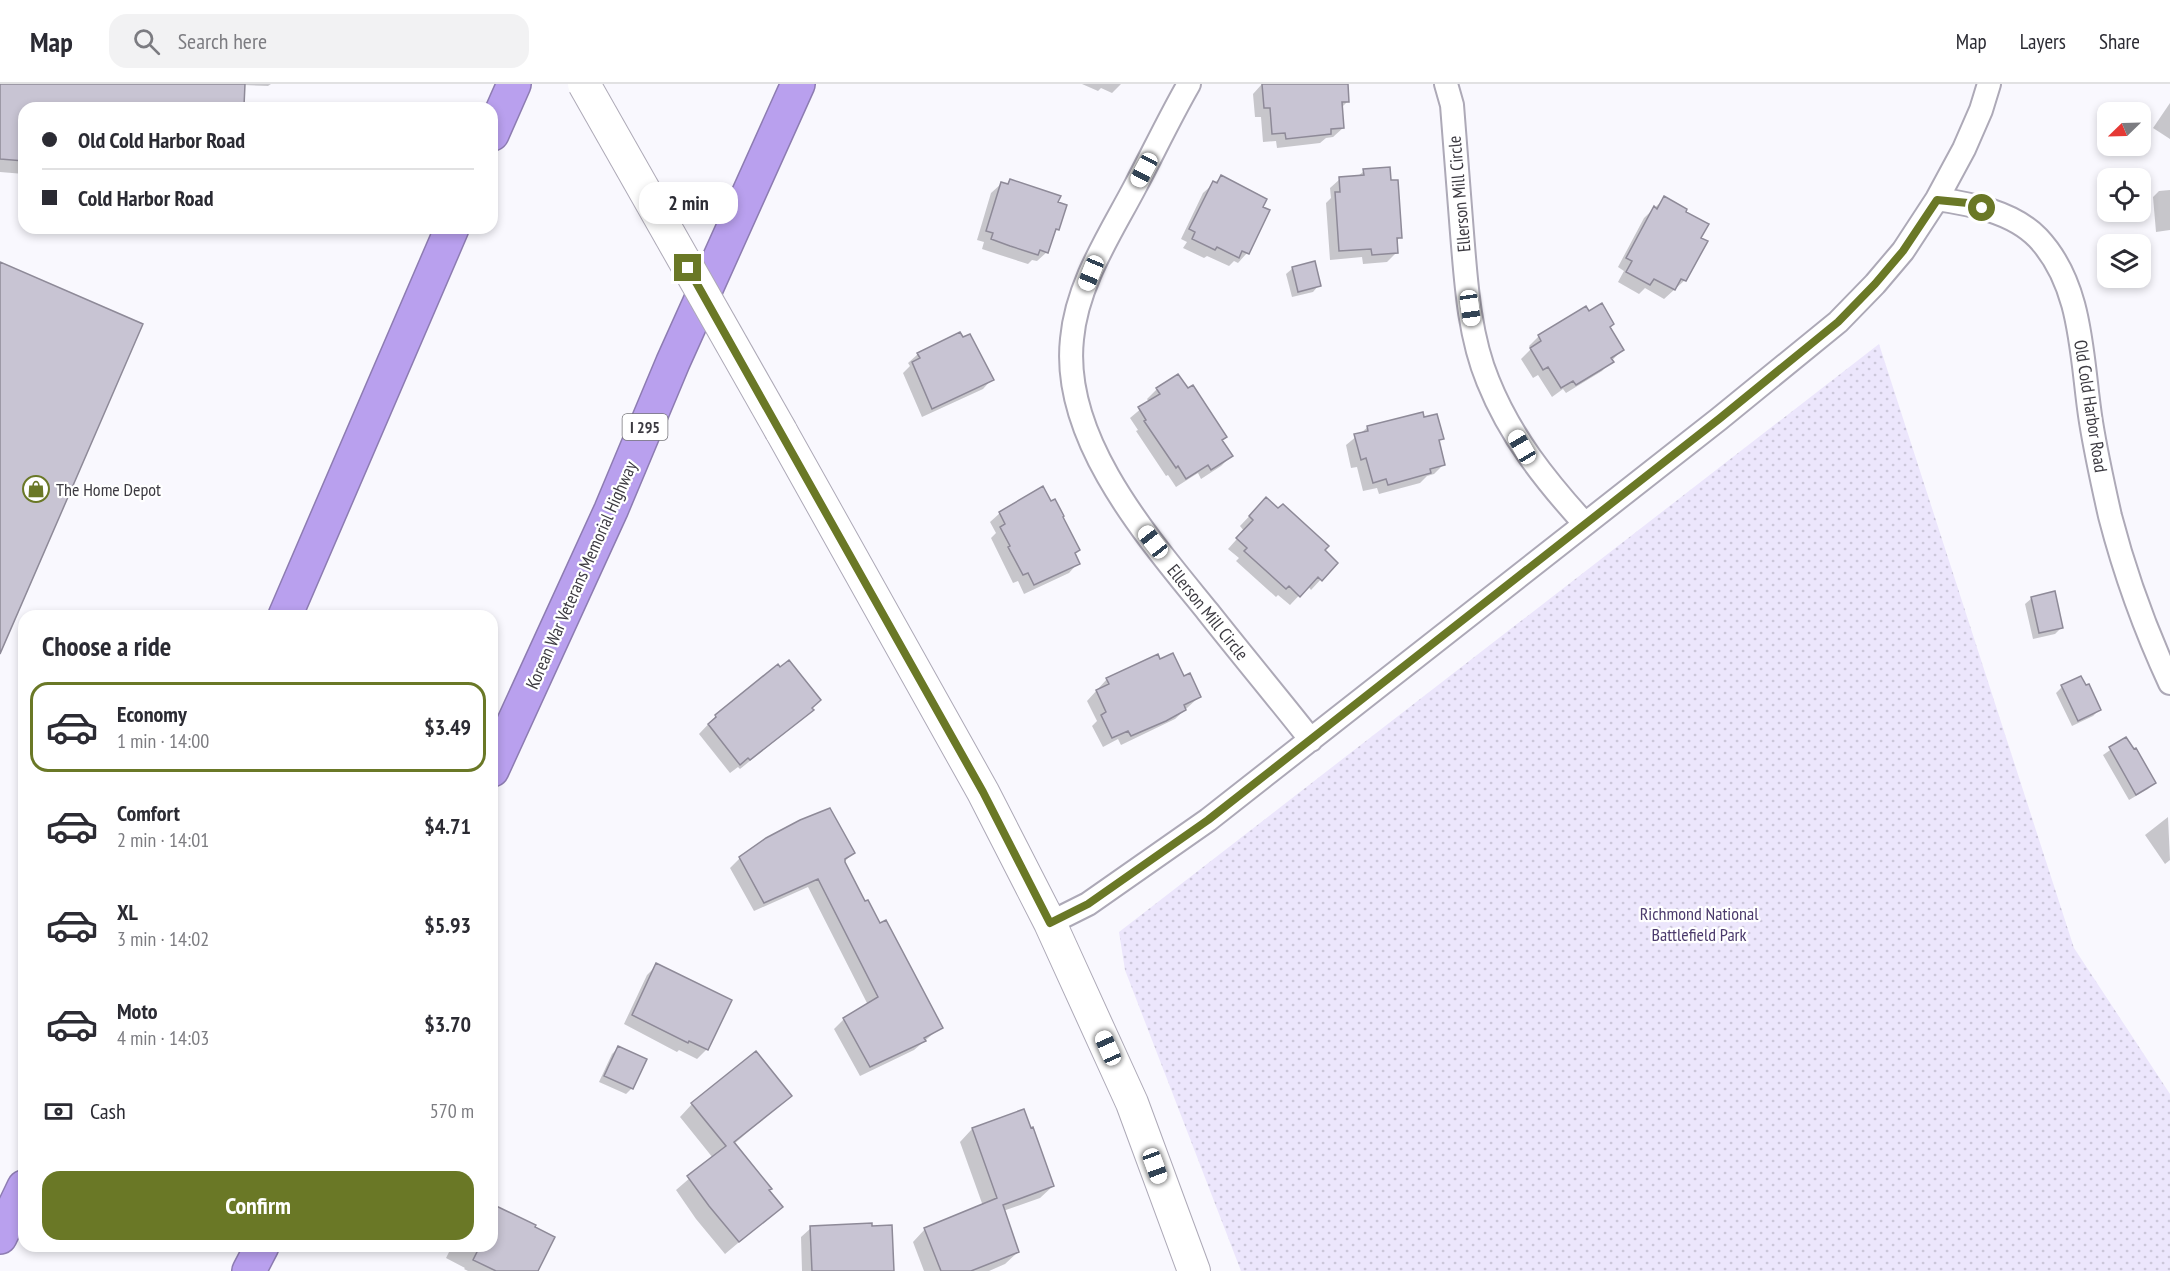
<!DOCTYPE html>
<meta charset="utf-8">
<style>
:root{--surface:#fff;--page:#f2f2f3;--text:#2b2b33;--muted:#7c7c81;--line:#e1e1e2;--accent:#6a7826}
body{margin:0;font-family:"PT Sans Narrow",sans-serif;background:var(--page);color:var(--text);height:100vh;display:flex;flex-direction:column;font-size:22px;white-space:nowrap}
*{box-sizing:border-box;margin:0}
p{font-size:20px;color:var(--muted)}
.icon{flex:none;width:33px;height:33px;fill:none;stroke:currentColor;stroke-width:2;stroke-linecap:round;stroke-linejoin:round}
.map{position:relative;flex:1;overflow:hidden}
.sheet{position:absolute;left:18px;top:526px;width:480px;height:642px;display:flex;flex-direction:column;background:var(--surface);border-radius:18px;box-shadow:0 3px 9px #0003}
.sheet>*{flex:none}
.hud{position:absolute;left:18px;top:18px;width:480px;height:132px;border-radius:18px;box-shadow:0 3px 9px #0003;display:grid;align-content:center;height:132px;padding:0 24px;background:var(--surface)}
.needle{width:39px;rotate:247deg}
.buttons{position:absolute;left:2097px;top:18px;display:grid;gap:12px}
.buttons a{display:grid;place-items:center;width:54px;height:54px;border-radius:12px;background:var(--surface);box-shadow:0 3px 9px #0003;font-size:30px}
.end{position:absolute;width:27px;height:27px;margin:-14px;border:8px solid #6a7826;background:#fff;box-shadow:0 0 0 3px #fff}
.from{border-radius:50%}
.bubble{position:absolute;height:42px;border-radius:18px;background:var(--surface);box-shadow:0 3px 9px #0003;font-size:20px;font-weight:700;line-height:42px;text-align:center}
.car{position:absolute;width:18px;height:36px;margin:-18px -9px;border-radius:8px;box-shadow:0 0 4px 2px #0007;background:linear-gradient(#fff 24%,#345 0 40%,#fff 0 76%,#345 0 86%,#fff 0)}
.hud b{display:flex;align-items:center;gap:21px;height:57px;font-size:22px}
.hud b+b{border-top:2px solid var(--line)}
.hud i{width:15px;height:15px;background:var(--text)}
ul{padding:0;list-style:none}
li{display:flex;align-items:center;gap:18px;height:90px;margin:0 12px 9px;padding:0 12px;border:3px solid transparent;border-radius:18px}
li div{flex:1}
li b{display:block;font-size:22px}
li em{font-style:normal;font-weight:700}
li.current{border-color:var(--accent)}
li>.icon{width:54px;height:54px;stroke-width:1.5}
h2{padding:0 24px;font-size:27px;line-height:72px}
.pay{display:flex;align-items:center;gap:15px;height:66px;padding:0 24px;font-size:22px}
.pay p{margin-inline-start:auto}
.cta{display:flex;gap:12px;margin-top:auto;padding:12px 24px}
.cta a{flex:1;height:69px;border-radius:18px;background:var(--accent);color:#fff;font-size:24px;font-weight:700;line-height:69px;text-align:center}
header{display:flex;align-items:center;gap:36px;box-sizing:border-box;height:84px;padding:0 30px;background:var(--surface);border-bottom:2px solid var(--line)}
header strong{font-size:28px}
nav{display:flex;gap:33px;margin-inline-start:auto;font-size:21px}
.search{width:420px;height:54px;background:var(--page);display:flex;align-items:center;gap:15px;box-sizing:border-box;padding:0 21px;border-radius:18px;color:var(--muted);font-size:22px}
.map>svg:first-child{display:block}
.park{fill:url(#park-dots)}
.shadow{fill:#0003}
.building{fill:#c8c4d3;stroke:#8e8a98;stroke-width:1.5}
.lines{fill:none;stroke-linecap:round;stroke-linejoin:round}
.street-casing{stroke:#ada9b7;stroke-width:26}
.secondary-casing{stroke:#ada9b7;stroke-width:34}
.highway-casing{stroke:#8d7cb1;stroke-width:36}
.street{stroke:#fff;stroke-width:22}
.secondary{stroke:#fff;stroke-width:32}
.highway{stroke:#b9a0ee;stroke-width:33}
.secondary-bridge-casing{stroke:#ada9b7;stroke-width:34;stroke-linecap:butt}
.secondary-bridge{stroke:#fff;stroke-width:32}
.route{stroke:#6a7826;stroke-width:8}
.labels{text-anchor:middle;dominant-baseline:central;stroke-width:4.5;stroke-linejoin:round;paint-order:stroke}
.shield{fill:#fff;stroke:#76757a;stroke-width:1.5}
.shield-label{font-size:16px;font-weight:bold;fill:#3c3a41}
.street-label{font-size:18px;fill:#3c3a41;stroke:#fff}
.poi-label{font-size:18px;fill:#3c3a41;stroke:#fff;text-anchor:start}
.park-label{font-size:18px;fill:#4b3a6c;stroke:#fff}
</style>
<header>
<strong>Map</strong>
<div class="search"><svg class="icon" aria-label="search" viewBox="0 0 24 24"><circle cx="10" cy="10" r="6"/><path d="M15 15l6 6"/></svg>Search here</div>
<nav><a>Map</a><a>Layers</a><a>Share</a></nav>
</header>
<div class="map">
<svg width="2170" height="1187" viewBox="0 0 2170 1187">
<defs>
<pattern id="park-dots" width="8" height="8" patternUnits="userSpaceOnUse" patternTransform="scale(1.5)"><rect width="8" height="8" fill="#ece6fc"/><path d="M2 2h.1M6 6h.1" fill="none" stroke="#cbc6d9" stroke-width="1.8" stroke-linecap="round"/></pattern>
</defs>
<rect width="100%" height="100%" fill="#f9f8fe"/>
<path class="park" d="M1879 260 2074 864 2170 1010V1187H1241L1125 886 1119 848Z"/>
<path class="shadow" d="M0 0H271L268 2 244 1 242 22 240 24H24V90L0 88Z
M1082 0H1121L1112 9 1101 4 1098 7Z
M1262 0H1347L1348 17 1341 24 1343 44 1333 53 1326 54 1320 59 1277 64 1276 57 1263 58 1261 33H1255L1253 10Z
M2170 19V55L2153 44Z
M1364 87 1390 98 1400 153 1396 158 1397 168 1387 178 1363 180 1362 173 1330 176 1326 119 1331 114 1330 104 1340 95 1357 93Z
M1221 93 1247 169 1238 179 1234 177 1229 182 1207 172 1204 174 1183 164 1187 158 1181 155 1203 109Z
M1010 96 1058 145 1052 150 1047 168 1037 177 1032 176 1028 180 1000 171 982 165 984 158 977 156 991 109 1001 100 1006 101Z
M2170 106V146L2156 148 2153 113 2159 107Z
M1665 114 1684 128 1699 155 1685 196 1664 215 1645 204 1639 210 1618 198 1624 187 1618 183 1644 134Z
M1293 184 1319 201 1313 208 1292 213 1286 190Z
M1586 224 1622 266 1602 287 1566 309 1563 305 1552 313 1538 291 1533 294 1521 275 1531 265 1529 262 1539 252Z
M918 270 992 295 983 305 922 333 903 289 910 282 908 279Z
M1157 305 1221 357 1231 372 1221 382 1201 395 1198 389 1176 403 1168 391 1166 392 1136 347 1138 346 1130 334 1149 318 1147 315Z
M1423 335 1442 354 1438 359 1443 381 1434 390 1427 392 1420 399 1379 410 1377 404 1363 407 1357 383 1351 384 1346 361 1368 343Z
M1257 424 1323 466 1336 479 1311 506 1308 502 1290 521 1278 511 1276 513 1236 477 1239 474 1228 465 1244 447 1240 442Z
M1000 429 1078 479 1069 489 1024 510 1018 497 1013 499 991 454 996 449 990 438Z
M2032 514 2061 544 2055 550 2033 555 2025 520Z
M1157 572 1160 577 1184 594 1199 613 1175 635 1121 661 1118 655 1103 663 1092 642 1097 637 1087 617 1107 595Z
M780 585 802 635 740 685 738 683 730 689 699 650 716 632Z
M2062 603 2099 626 2093 632 2072 642 2056 609Z
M2126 655 2154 698 2148 705 2129 716 2103 671Z
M2168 733 2170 776 2165 780 2145 751Z
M853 769 844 778 864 819 941 943 914 966 860 992 834 945 844 935 868 921 808 803 754 827 730 784 740 774Z
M657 881 730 916 707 965 697 975 679 966 677 968 624 940 647 891Z
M618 964 632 1004 626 1010 599 998 612 970Z
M790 1012 734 1060 781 1123 725 1170 696 1135 676 1106 713 1074 680 1033 692 1020Z
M1024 1027 1053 1102 1040 1114 1003 1127 1018 1168 1005 1180 989 1187H924L913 1158 925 1145 983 1122 960 1058 972 1045Z
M492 1121 536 1187H468L464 1185 465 1184 446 1174 452 1162H492Z
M811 1144 892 1187H802L801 1153Z"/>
<path class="building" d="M0 0H245L244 22H232L231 24H24V77L0 75Z
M1262 0H1348L1349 18H1342L1344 44 1331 45V50L1286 55 1285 49 1272 50 1270 24H1264Z
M1390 83 1391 96H1398L1402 154H1397L1398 169 1372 171 1371 165 1339 167 1335 108H1340L1339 93 1364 91 1363 85Z
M1221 91 1267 115 1263 123 1270 126 1249 170 1242 167 1239 174 1217 163 1215 166 1192 155 1195 148 1189 145 1213 97 1217 99Z
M1010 95 1061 112 1058 118 1067 121 1059 146 1056 145 1048 169 1040 166 1038 171 1010 162 991 155 993 149 986 147 1001 98 1008 100Z
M1664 112 1687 125 1686 128 1709 140 1701 154 1708 157 1686 197 1681 195 1675 206 1654 195 1650 201 1626 188 1632 177 1626 174 1654 122 1657 125Z
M1315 177 1321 202 1298 208 1292 183Z
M0 178 143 240 0 570Z
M1602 219 1614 240 1610 243 1624 266 1611 274 1614 278 1576 301 1573 297 1561 304 1548 283 1543 286 1530 264 1541 257 1538 251 1586 222 1589 227Z
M960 248 963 253 970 250 994 296 932 325 912 278 920 274 917 269Z
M1178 290 1188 304 1193 301 1227 353 1222 356 1233 372 1211 386 1208 381 1186 395 1178 382 1176 384 1144 337 1146 336 1138 323 1160 310 1156 304Z
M1423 328 1424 333 1437 330 1444 355 1439 356 1445 381 1430 385 1431 389 1388 401 1386 395 1373 399 1366 374 1361 376 1354 350 1368 347 1367 342Z
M1043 402 1051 417 1055 415 1064 432 1063 433 1080 466 1075 469 1080 480 1034 501 1028 489 1023 491 1008 463 1010 462 1000 443 1005 440 999 428Z
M1266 413 1278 424 1283 420 1329 462 1325 466 1338 479 1322 497 1318 493 1300 513 1289 502 1286 505 1244 467 1247 464 1236 454 1253 436 1249 432Z
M2055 507 2063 544 2039 549 2031 513Z
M1173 569 1184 592 1190 589 1201 613 1184 621 1186 626 1166 637 1131 652 1128 647 1112 654 1101 631 1106 628 1096 606 1109 600 1106 594 1158 570 1160 575Z
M789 576 821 616 812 624 814 626 750 676 748 674 740 681 708 640 716 633 715 631 778 580 780 583Z
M2081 592 2086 601 2089 600 2101 626 2078 637 2061 601Z
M2126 653 2134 665 2136 664 2156 699 2136 711 2109 663Z
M830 724 855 769 845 775V778L865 817 868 816 880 839 886 836 943 944 924 954 926 957 870 983 843 934 878 913 818 795 764 819 739 773 766 754 800 736Z
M656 879 732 916 708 966 689 957 688 959 632 931Z
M618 962 647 975 633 1005 604 992Z
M756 967 792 1012 734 1058 772 1105 769 1106 783 1123 739 1158 709 1122 687 1092 726 1062 691 1019Z
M1024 1025 1031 1044 1033 1043 1054 1102 1003 1121 1019 1168 971 1187H941L924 1144 997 1114 972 1044Z
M492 1120 536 1141 535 1143 555 1153 538 1187H496L473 1176 480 1162H492Z
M872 1139V1142L892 1141 894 1187H812L810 1142Z"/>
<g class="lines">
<defs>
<path id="street" d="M1189 0C1170 33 1154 67 1136 101 1111 149 1077 199 1072 255 1061 356 1149 455 1208 528 1242 571 1277 613 1311 656
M1446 0 1452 21C1455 64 1459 106 1462 149 1466 198 1469 251 1488 297 1510 352 1545 396 1585 440
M1937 115C1971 120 2013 128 2038 154 2084 203 2081 276 2091 338 2096 369 2103 401 2110 432 2125 490 2145 545 2170 599
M1050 839 1088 820 1208 736 1719 335 1838 238 1875 200 1903 167 1937 115 1964 65 1981 26 1989 0"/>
<path id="secondary" d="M781 347 983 708 1050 839 1132 1019 1194 1187"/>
<path id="highway" d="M492 50 514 0
M285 532 452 144
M492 686 611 426 673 278 798 0
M0 1153 24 1103
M249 1187 262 1162"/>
</defs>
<use href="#street" class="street-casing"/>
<use href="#secondary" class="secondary-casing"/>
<use href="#highway" class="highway-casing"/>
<use href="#street" class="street"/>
<use href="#secondary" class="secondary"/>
<use href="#highway" class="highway"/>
<defs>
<path id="secondary-bridge" d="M584 0 781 347"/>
</defs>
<use href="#secondary-bridge" class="secondary-bridge-casing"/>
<use href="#secondary-bridge" class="secondary-bridge"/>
</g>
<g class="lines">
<path class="route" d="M688 184 983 708 1050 839 1088 820 1208 736 1719 335 1838 238 1875 200 1903 167 1937 116 1968 119 1982 124"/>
</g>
<defs>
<symbol id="shop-ring" viewBox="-11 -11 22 22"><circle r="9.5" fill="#fff" stroke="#6a7826" stroke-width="1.5"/><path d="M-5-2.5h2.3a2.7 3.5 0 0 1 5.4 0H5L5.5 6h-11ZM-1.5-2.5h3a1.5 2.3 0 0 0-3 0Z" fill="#6a7826"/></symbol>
</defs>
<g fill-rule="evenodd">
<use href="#shop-ring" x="21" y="390" width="30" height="30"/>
</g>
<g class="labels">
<rect class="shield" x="622.5" y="330" width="45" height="26" rx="4.5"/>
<g class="shield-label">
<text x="645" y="343">I 295</text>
</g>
<g class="street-label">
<text transform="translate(1459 110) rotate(-95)">Ellerson Mill Circle</text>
<text transform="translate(2091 322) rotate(81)">Old Cold Harbor Road</text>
<text transform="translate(581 491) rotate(-66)">Korean War Veterans Memorial Highway</text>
<text transform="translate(1208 528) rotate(51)">Ellerson Mill Circle</text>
</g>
<g class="poi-label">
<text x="56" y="405">The Home Depot</text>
</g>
<g class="park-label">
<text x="1699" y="829">Richmond National<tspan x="1699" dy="21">Battlefield Park</tspan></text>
</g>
</g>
</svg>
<div class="buttons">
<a><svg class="needle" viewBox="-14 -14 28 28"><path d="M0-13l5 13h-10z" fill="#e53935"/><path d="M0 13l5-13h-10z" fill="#7c7c81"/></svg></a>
<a><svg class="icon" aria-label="locate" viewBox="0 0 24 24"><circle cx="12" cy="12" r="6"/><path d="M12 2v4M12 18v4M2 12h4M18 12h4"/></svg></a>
<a><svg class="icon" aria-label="layers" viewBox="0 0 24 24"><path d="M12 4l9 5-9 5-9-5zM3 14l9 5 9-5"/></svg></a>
</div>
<i class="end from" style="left:1982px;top:124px"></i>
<i class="end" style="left:688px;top:184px"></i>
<div class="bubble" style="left:639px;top:98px;width:99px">2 min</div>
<i class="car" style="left:1144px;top:86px;rotate:208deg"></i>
<i class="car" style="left:1091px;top:189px;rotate:202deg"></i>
<i class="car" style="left:1470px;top:224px;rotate:172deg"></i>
<i class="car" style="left:1522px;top:363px;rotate:330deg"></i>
<i class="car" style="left:1153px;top:458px;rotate:322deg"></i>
<i class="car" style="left:1108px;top:964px;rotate:336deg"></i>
<i class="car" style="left:1155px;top:1082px;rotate:160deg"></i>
<div class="hud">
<b><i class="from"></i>Old Cold Harbor Road</b>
<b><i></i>Cold Harbor Road</b>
</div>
<section class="sheet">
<h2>Choose a ride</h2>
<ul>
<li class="current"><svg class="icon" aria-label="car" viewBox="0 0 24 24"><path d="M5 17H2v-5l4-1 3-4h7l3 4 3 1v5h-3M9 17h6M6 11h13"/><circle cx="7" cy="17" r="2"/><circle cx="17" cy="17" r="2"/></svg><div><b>Economy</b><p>1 min · 14:00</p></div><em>$3.49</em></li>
<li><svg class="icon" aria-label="car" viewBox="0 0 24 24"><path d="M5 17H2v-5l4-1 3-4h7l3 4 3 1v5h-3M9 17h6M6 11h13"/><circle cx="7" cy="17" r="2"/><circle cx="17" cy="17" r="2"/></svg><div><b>Comfort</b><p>2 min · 14:01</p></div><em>$4.71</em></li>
<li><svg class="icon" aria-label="car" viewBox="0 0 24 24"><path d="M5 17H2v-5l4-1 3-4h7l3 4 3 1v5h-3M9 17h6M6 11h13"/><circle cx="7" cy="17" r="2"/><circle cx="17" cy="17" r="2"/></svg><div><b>XL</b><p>3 min · 14:02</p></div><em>$5.93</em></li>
<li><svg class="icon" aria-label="car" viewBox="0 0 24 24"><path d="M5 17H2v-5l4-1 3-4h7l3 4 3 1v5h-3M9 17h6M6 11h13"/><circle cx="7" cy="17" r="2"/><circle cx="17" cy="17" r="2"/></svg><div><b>Moto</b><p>4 min · 14:03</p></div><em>$3.70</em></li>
</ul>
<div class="pay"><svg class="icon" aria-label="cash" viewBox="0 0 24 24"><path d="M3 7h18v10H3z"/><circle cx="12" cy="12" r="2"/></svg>Cash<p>570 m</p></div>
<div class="cta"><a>Confirm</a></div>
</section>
</div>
